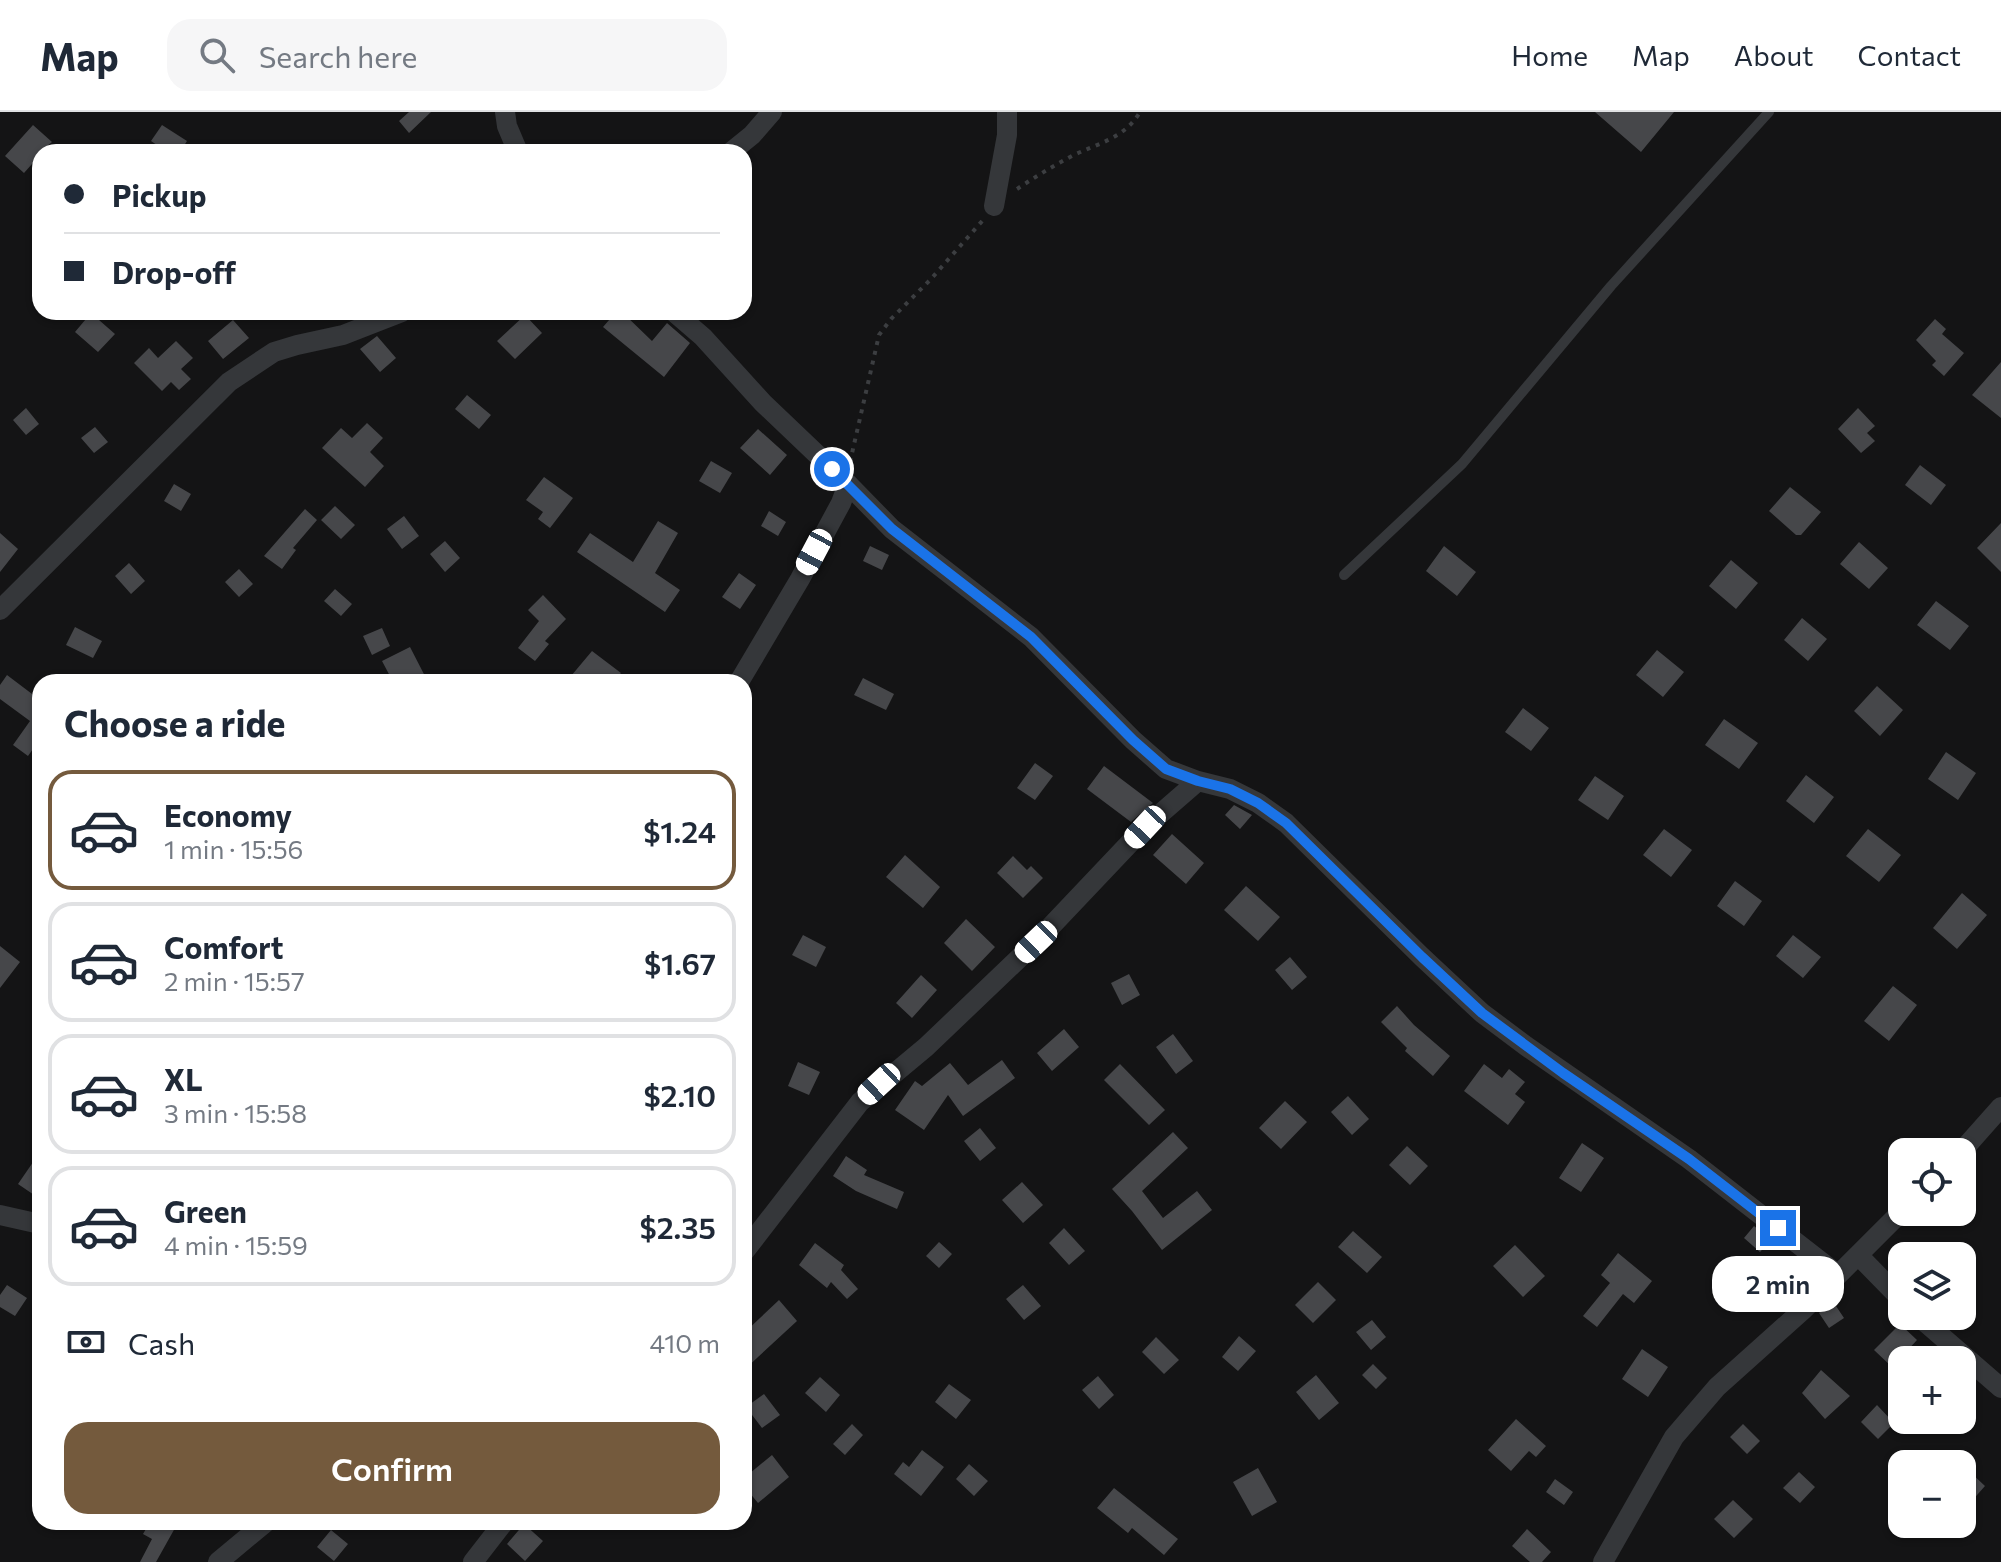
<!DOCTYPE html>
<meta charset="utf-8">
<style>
:root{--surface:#fff;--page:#f6f6f7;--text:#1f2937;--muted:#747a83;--line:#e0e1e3;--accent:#745a3d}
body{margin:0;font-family:Commissioner,sans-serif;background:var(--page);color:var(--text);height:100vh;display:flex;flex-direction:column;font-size:30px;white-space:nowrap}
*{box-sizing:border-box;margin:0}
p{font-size:26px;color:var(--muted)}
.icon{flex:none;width:44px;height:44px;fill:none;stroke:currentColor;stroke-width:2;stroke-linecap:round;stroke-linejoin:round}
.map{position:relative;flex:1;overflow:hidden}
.drawer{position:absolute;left:32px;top:562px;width:720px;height:856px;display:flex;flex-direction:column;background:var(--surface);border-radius:24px;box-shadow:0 2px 6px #0004}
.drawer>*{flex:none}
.guide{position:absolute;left:32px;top:32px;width:720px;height:176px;border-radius:24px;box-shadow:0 2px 6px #0004;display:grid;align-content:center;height:176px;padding:0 32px;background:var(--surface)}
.tools{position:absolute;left:1888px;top:1026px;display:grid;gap:16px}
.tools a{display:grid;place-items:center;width:88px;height:88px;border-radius:16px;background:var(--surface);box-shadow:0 2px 6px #0004;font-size:40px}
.end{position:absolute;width:36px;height:36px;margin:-18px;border:10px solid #1a73e8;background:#fff;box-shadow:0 0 0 4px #fff}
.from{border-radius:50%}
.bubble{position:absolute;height:56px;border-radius:24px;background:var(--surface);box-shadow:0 2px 6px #0004;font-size:26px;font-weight:600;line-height:56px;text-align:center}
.car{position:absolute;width:24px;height:48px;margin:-24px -12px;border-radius:10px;box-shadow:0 0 6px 2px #0007;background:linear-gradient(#fff 24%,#345 0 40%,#fff 0 76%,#345 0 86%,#fff 0)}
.guide b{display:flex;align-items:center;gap:28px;height:76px;font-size:30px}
.guide b+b{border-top:2px solid var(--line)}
.guide i{width:20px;height:20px;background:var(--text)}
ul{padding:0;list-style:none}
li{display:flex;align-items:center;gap:24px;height:120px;margin:0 16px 12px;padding:0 16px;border:4px solid var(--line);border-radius:24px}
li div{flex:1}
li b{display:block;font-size:30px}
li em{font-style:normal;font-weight:600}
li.on{border-color:var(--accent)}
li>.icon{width:72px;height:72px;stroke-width:1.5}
h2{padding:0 32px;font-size:36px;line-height:96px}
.pay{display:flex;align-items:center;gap:20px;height:88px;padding:0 32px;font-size:30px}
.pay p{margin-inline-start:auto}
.primary-button{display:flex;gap:16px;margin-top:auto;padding:16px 32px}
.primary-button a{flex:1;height:92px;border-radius:24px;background:var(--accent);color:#fff;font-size:32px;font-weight:600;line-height:92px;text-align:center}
header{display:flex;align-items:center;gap:48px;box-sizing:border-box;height:112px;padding:0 40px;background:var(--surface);border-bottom:2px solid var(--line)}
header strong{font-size:38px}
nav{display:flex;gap:44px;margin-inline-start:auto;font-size:28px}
.search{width:560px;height:72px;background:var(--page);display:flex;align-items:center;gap:20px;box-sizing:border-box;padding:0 28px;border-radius:24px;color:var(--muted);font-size:30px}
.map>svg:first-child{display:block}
.building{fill:#46474a}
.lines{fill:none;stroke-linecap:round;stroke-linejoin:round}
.path{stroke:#3c3e41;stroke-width:4;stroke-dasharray:4 6;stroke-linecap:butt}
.lane{stroke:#35373a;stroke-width:10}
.street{stroke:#35373a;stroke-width:20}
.route{stroke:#1a73e8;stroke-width:10}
</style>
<header>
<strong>Map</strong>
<div class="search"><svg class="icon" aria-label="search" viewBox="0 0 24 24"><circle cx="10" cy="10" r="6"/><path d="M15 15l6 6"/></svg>Search here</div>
<nav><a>Home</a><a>Map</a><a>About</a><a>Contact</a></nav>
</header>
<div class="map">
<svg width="2001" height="1450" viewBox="0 0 2001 1450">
<rect width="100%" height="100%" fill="#141415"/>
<path class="building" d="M409 0H431L409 21 399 9Z
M1595 0H1674L1641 40Z
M33 13 52 30 40 40V43L24 61 5 44Z
M162 13 187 29 180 40H167L151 29Z
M616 200H622L652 229 667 211 690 231 664 265 603 215Z
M91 201 115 222 98 240 75 220Z
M525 203 542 221 515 247 497 229Z
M1935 207 1946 217 1942 222 1964 241 1944 264 1932 253 1936 249 1916 228Z
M233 208 249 226 223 247 208 229Z
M377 224 396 246 380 260 360 237Z
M176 229 193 246 181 257 191 267 179 278 171 270 162 279 134 251 149 236 158 246Z
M2001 250V306L1972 283Z
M467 283 491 303 479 317 455 297Z
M26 296 39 312 26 323 13 308Z
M1858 296 1875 314 1867 321 1875 329 1861 341 1838 317Z
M367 311 383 326 370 340 384 354 365 375 322 336 341 316 352 326Z
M95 315 108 330 94 341 81 326Z
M758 317 787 343 770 363 740 336Z
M711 349 732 361 720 381 699 369Z
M1920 353 1946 373 1931 393 1905 373Z
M544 365 573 386 550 416 538 407 543 400 526 388Z
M174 372 191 382 181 399 164 389Z
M1790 375 1821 400 1801 423H1796L1769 399Z
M335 394 355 413 341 427 321 408Z
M305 397 317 408 293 436 296 438 282 457 264 444Z
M769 399 786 410 778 424 761 414Z
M404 404 419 424 402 437 387 417Z
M658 409 678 421 655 461 680 478 665 500 577 440 590 421 633 450Z
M2001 411V460L1977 436Z
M0 421 18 437 0 460Z
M445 429 460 446 445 460 430 442Z
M1859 430 1888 456 1869 477 1840 452Z
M870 434 889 443 882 458 863 449Z
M1444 434 1476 460 1457 484 1426 459Z
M1731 448 1758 471 1736 497 1709 474Z
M129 451 145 469 131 482 115 464Z
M239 457 253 472 239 485 225 470Z
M739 461 756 473 740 497 722 485Z
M335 477 352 492 341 504 324 489Z
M543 483 566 507 545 529 549 532 535 549 518 536 539 509 528 498Z
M1936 489 1969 514 1950 538 1917 513Z
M1802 506 1827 527 1808 549 1784 528Z
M75 515 102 529 93 546 66 533Z
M382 516 390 534 372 543 363 524Z
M410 535 428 570H404L400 562 391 566 382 549Z
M1657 538 1684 560 1663 585 1636 563Z
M592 539 621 561 613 570H566Z
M7 563 40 588V627L28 644 13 633 30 609 0 587V573Z
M863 566 894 582 886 598 854 583Z
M1877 574 1903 598 1880 624 1854 599Z
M1523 596 1549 616 1531 639 1505 620Z
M1724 607 1758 631 1739 657 1705 633Z
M1946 640 1976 661 1958 688 1928 667Z
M1035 651 1053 664 1035 688 1017 676Z
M1104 654 1153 691 1131 710 1087 677Z
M1806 663 1834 685 1814 711 1786 689Z
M1595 664 1624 684 1608 708 1578 688Z
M1234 693 1252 703 1240 717 1225 703Z
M1664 717 1692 738 1671 765 1643 743Z
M1868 717 1901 743 1879 770 1846 744Z
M1172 722 1204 751 1186 772 1153 743Z
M905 743 940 775 923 796 886 765Z
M1013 744 1027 758 1031 754 1043 766 1023 786 997 761Z
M1735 769 1762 789 1744 814 1717 794Z
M1246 774 1280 805 1258 829 1224 798Z
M1962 781 1987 803 1957 837 1933 816Z
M966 807 995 835 972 859 944 831Z
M803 823 826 835 816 855 792 843Z
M1793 823 1821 845 1803 866 1776 844Z
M0 834 20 850 0 876Z
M1290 845 1307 865 1292 878 1275 858Z
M1129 862 1140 883 1122 893 1111 871Z
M921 863 937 878 912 906 896 891Z
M1893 874 1917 893 1889 929 1864 909Z
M1397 894 1414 913 1450 944 1433 964 1405 939 1407 936 1381 910Z
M1064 917 1079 935 1052 959 1037 941Z
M1173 922 1193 949 1176 962 1156 935Z
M1002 948 1015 966 963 1004 948 983 924 1018 895 998 915 969 922 974 950 951 968 973Z
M798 950 820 960 809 983 788 974Z
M1120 952 1165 998 1149 1013 1104 968Z
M1484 952 1502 966 1509 957 1525 970 1515 982 1525 990 1508 1013 1464 979Z
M1348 984 1369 1007 1352 1023 1331 1000Z
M1285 989 1307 1010 1281 1037 1259 1016Z
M980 1016 996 1036 980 1049 964 1029Z
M1173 1020 1188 1036 1142 1079 1163 1106 1197 1079 1212 1098 1162 1138 1132 1099 1112 1077Z
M1582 1031 1604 1046 1581 1080 1559 1066Z
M1407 1034 1428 1054 1410 1073 1389 1053Z
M40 1040V1087L18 1072Z
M846 1044 867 1058 864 1063 904 1080 897 1097 856 1079 833 1064Z
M1022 1070 1043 1093 1023 1111 1002 1088Z
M1754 1114 1771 1128 1760 1140 1744 1126Z
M1064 1116 1085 1139 1069 1153 1049 1131Z
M1353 1119 1382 1145 1367 1161 1338 1135Z
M939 1130 952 1142 939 1156 926 1144Z
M815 1131 844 1153 841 1158 858 1177 847 1187 831 1170 827 1176 799 1153Z
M1515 1133 1545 1164 1523 1185 1493 1154Z
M1618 1141 1652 1169 1634 1191 1623 1182 1597 1215 1583 1204 1610 1171 1601 1163Z
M1318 1170 1336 1188 1313 1211 1295 1193Z
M7 1173 27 1186 15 1204 0 1195V1183Z
M1023 1173 1041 1194 1024 1208 1006 1187Z
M779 1188 797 1209 744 1258V1221Z
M1832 1188 1844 1206 1829 1216 1819 1201Z
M1372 1208 1386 1225 1371 1238 1356 1220Z
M1900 1212 1917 1228 1892 1255 1874 1238Z
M1239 1224 1256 1239 1238 1259 1222 1245Z
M1156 1225 1179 1248 1164 1262 1142 1240Z
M1642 1237 1668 1255 1648 1285 1622 1267Z
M1373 1252 1387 1266 1376 1277 1362 1263Z
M1821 1258 1850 1284 1825 1307 1802 1281Z
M1316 1263 1339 1291 1319 1308 1296 1280Z
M1098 1264 1114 1283 1099 1297 1082 1278Z
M820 1265 840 1283 826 1300 805 1281Z
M949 1272 971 1288 956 1307 935 1290Z
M764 1282 780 1303 762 1316 746 1295Z
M1877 1293 1894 1311 1878 1327 1861 1310Z
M1516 1307 1546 1334 1536 1345 1529 1339 1511 1359 1488 1338Z
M852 1312 863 1323 845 1343 833 1332Z
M1743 1312 1760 1329 1747 1342 1730 1325Z
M922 1338 944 1355 921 1384 894 1362 903 1350 909 1355Z
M772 1343 789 1365 758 1391 744 1374V1366Z
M969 1352 988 1369 974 1384 956 1367Z
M1258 1356 1277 1390 1252 1404 1233 1370Z
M1969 1359 1985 1374 1970 1391 1962 1383V1367Z
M1799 1360 1815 1375 1800 1391 1783 1376Z
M1555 1367 1573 1380 1564 1393 1546 1380Z
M1114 1376 1178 1427 1164 1443 1132 1416 1128 1421 1097 1396Z
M1733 1388 1753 1407 1734 1426 1714 1407Z
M150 1410H163L175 1416 156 1450H140L152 1427 143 1422Z
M524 1412 543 1429 525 1449 507 1432Z
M1527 1417 1551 1440 1542 1450H1530L1512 1434Z
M331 1418 348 1432 334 1449 317 1435Z"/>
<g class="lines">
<path class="path" d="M1017 77C1035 65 1053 54 1072 44 1098 31 1124 27 1140 0
M850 350 879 223 891 207 931 167 984 107"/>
<path class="lane" d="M1344 463 1462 352 1611 174 1769 0"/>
<path class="street" d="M505 0 507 14 518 40
M731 40 752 23 772 0
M994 94 1007 23V0
M674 200 703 225 763 291 848 372 841 391 800 467 739 570
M848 372 892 417 1031 525 1133 628 1166 657 1198 669 1230 677 1258 691 1286 711 1422 845 1482 901 1526 934 1689 1047 1838 1163
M0 498 229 270 274 240 297 233 343 223 402 200
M1961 1040 2001 995
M0 1103 40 1112
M744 1140 860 990 926 935 1036 830 1145 715 1198 669
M1858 1143 1902 1188
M1918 1204 2001 1276
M218 1450 266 1410
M473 1450 504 1410
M1603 1450 1674 1325 1717 1275 1804 1197 1902 1099"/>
</g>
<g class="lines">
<path class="route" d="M832 357 892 417 1031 525 1133 628 1166 657 1198 669 1230 677 1258 691 1286 711 1422 845 1482 901 1563 961 1689 1047 1778 1116"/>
</g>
</svg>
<div class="tools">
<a><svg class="icon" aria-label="locate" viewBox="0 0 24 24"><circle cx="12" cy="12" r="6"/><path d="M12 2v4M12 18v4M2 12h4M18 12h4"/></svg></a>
<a><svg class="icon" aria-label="layers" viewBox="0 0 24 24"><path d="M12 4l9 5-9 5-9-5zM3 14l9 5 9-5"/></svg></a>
<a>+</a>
<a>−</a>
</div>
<i class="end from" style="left:832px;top:357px"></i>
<i class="end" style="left:1778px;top:1116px"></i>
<div class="bubble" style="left:1712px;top:1144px;width:132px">2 min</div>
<i class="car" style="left:814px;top:440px;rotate:208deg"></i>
<i class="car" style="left:1145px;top:715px;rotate:223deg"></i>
<i class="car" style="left:1036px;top:830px;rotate:226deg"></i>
<i class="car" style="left:879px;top:972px;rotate:227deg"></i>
<div class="guide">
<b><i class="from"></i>Pickup</b>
<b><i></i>Drop-off</b>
</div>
<section class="drawer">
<h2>Choose a ride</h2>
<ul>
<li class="on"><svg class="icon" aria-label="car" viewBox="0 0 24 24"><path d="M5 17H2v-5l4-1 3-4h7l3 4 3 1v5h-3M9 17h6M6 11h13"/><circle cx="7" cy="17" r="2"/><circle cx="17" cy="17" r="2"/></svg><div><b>Economy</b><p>1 min · 15:56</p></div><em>$1.24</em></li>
<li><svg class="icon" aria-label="car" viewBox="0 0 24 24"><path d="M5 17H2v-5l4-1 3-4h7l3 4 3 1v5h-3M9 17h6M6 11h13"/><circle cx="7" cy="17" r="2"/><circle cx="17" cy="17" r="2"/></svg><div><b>Comfort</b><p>2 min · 15:57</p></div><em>$1.67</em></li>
<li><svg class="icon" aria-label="car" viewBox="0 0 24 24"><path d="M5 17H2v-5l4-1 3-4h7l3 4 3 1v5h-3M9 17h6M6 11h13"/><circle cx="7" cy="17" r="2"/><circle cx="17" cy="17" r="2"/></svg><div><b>XL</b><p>3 min · 15:58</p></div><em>$2.10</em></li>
<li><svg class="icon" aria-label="car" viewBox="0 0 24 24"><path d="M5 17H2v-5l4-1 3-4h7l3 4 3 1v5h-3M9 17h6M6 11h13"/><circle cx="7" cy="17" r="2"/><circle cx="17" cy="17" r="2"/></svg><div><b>Green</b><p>4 min · 15:59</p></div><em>$2.35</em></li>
</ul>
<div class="pay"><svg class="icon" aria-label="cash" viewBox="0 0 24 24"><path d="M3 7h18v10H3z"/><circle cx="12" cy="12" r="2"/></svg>Cash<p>410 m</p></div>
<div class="primary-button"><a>Confirm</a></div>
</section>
</div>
